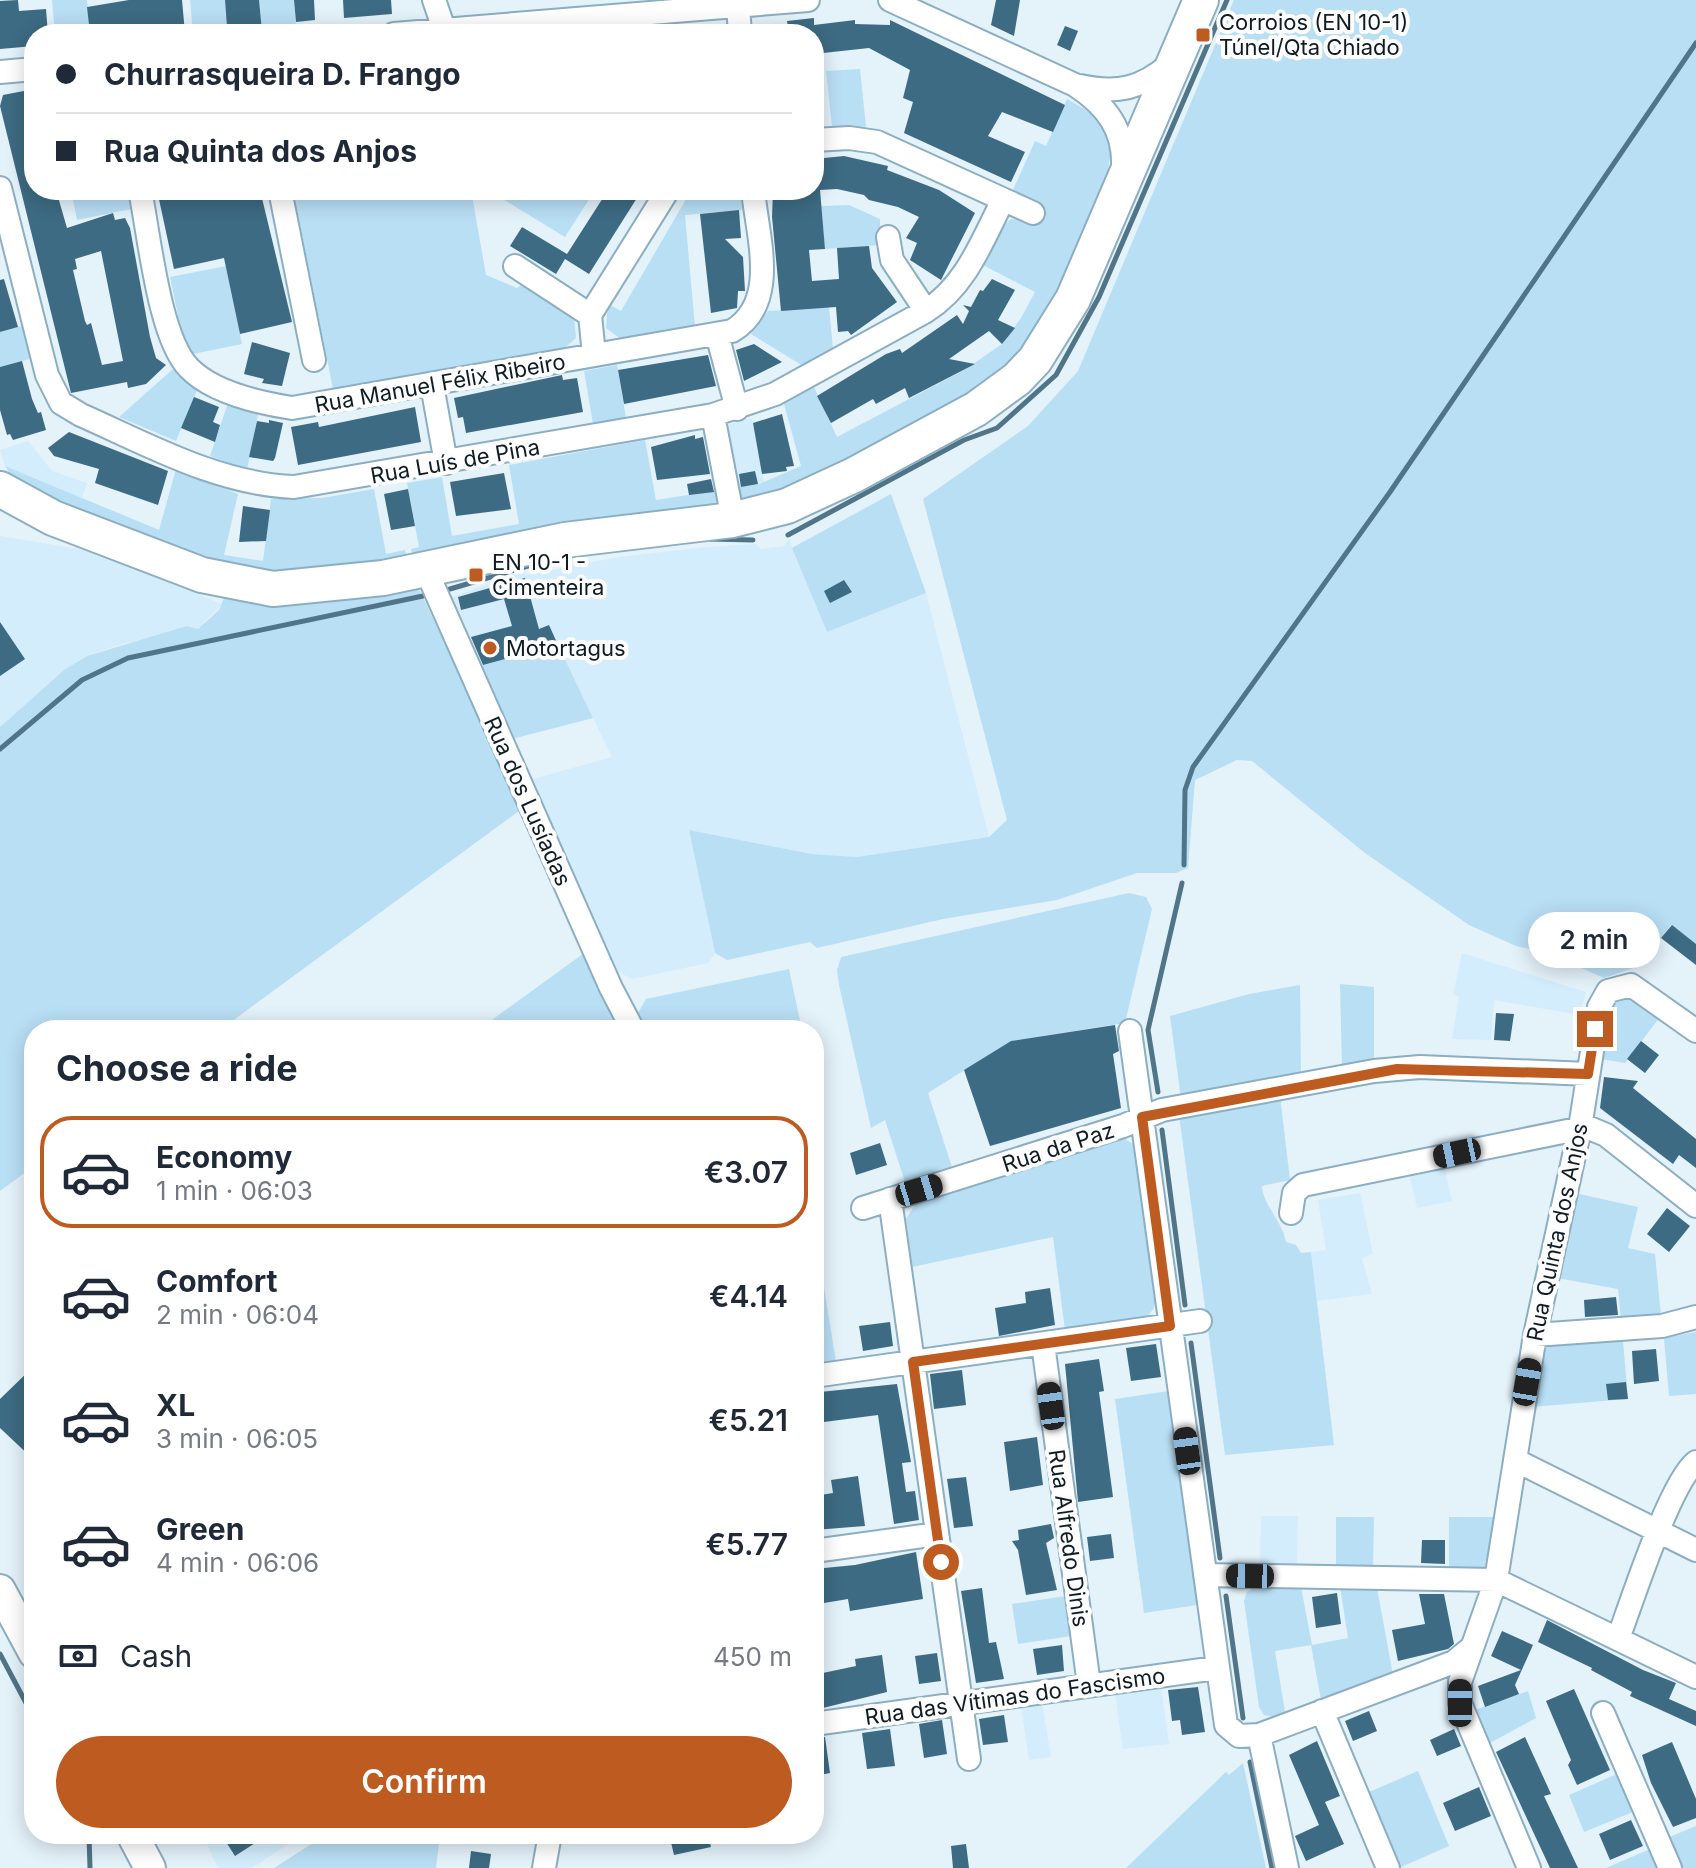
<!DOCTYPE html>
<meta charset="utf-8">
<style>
:root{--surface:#fff;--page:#f6f6f7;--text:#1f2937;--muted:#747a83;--line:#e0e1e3;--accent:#be5b20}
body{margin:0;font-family:Inter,sans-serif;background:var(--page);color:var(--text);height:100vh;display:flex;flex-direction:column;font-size:30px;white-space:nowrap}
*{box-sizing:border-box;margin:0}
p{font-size:26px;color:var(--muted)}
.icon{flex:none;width:44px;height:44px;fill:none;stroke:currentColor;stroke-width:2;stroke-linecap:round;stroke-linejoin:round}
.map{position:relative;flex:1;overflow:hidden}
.drawer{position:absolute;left:24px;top:1020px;width:800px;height:824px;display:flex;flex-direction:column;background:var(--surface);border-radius:32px;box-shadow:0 4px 20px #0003}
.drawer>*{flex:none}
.hud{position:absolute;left:24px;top:24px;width:800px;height:176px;border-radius:32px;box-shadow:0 4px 20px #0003;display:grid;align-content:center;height:176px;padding:0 32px;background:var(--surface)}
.end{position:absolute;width:36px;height:36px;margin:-18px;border:10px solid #be5b20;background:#fff;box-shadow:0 0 0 4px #fff}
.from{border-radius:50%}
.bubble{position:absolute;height:56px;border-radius:28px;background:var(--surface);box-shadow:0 4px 20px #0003;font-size:26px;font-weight:600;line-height:56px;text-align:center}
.car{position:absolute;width:24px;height:48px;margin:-24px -12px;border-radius:10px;box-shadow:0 0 6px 2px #0007;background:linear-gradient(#222 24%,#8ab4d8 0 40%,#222 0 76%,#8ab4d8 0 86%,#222 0)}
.hud b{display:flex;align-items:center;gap:28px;height:76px;font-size:30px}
.hud b+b{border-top:2px solid var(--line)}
.hud i{width:20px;height:20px;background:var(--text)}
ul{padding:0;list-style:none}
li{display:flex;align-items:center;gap:24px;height:112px;margin:0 16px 12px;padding:0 16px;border:4px solid transparent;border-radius:32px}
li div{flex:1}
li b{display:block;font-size:30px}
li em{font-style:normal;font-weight:600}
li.current{border-color:var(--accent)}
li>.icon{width:72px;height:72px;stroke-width:1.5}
h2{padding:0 32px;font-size:36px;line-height:96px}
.pay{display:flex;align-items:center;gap:20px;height:88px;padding:0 32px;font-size:30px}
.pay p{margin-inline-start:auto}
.button{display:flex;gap:16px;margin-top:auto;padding:16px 32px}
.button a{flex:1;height:92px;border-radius:48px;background:var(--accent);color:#fff;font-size:32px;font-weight:600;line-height:92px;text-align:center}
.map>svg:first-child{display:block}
.built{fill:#d3edfc}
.green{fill:#b9dff5}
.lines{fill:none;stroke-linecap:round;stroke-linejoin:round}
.stream{stroke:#507488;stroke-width:5}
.building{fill:#3d6b83;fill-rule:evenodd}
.street-casing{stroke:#8caec1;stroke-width:26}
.secondary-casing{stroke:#8caec1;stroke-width:34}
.primary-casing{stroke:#8caec1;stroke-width:38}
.street{stroke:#fff;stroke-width:22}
.secondary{stroke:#fff;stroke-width:30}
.primary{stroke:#fff;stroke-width:34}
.route{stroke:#be5b20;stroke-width:10}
.poi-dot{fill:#be5b20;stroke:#fdfdfd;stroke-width:3}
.labels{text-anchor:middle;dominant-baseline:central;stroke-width:8;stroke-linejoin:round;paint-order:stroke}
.poi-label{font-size:22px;fill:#0f1c23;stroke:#fdfdfd;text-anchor:start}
.street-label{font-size:22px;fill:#0f1c23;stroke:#fdfdfd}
</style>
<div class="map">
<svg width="1696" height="1868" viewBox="0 0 1696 1868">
<rect width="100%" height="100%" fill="#e4f2fa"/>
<path class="built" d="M752 418 764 482 731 489 720 427Z
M28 441 52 471 87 483 82 498 5 466 0 450Z
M0 536 97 552 222 604 198 629 121 644 87 656 64 670 0 727Z
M789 539 827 632 926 593 989 837 857 857 812 854 689 830 715 953 708 963 632 979 617 971 551 832 533 779 612 757 558 646 480 666 452 597 523 572 525 575 619 557 707 547 755 544 761 549 784 546Z
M1462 953 1586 992 1580 1015 1494 1000 1491 1040 1452 1039 1459 996 1453 995Z
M1444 1165 1452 1201 1417 1208 1409 1172Z
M1360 1193 1373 1254 1362 1258 1372 1294 1317 1301 1311 1252 1326 1250 1318 1200Z
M1261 1516H1298L1297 1567H1260Z
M1161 1686 1169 1744 1123 1749 1115 1693Z
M1042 1703 1051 1757 1029 1760 1021 1706Z
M202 1834H301L302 1835 252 1868H218Z"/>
<path class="green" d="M52 0H87L90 34H55Z
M190 0H225L227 34H193Z
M259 0H294L296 28 262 31Z
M1234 0H1696V944L1671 925 1639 966 1604 978 1548 953 1516 946 1469 925 1365 853 1252 761 1237 760 1195 780 1188 868 1176 873H1137L1057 900 943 919 817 948 810 942 727 960 715 953 689 830 812 854 857 857 989 837 1007 820 923 499 1028 426 1078 371Z
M860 69 866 127 832 126 826 71Z
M1067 99 1100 118 1111 149 1108 169 1099 201 1062 290 1038 334 991 383 849 462 756 503 414 559 411 549 419 547 407 483 442 477 452 536 519 524 509 465 645 440 656 500 759 484 801 466 784 404 814 387 837 437 966 369 1002 344 1021 318 1035 292 983 265 1001 227 1011 219 1039 223 1046 217 1045 209 1013 190 1035 141 1046 146Z
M71 190H127L131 209 77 220Z
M293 190H471L486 275 517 288 524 283 574 316 576 338 557 355 334 394Z
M488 190H595L565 237Z
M684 190H741L742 210 685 215 695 327 622 340 606 328 608 304 621 311 685 201Z
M849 205 880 219V245L825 249 821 206Z
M226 266 242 344 193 354 183 340 170 277Z
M829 307 833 349 803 366 751 334 768 311Z
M22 326 30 359 0 367V332Z
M617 365 626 418 593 424 584 371Z
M173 369 197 390 176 441 119 417Z
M228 403 258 414 247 470 210 456Z
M5 466 159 530 176 469 238 494 224 555 263 561 271 499 322 498 374 489 386 554 405 550 407 560 310 573 239 571 57 507 13 479Z
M891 494 926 593 827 632 792 548Z
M418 587 523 808 220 1030H34V1166L0 1191V727L64 670 87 656 187 626 198 629 219 610 226 593Z
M558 645 593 718 512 739 480 666Z
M1129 893 1146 897 1152 909 1125 1023 1011 1041 928 1093 952 1167 905 1182 885 1120 871 1128 839 985 837 970 841 957Z
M587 951 621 1030H478Z
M789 969 802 1030H648L638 1013 646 999Z
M1340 984 1374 987V1063L1342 1068Z
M1300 985 1301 1075 1181 1099 1170 1016 1249 994Z
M1630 995 1660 1017 1625 1063 1601 1059C1605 1033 1601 1002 1630 995Z
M1280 1096 1290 1180 1262 1186C1263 1205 1283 1222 1286 1242L1296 1245 1301 1253 1311 1252 1334 1445 1225 1455 1179 1115Z
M1124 1138 1135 1146 1156 1297 1154 1308 1147 1317 1065 1330 1053 1237 912 1267 906 1219 917 1202Z
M1575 1193 1638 1207 1628 1248 1655 1254 1661 1316 1621 1319 1618 1289 1557 1278Z
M824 1287 836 1362 814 1365V1290Z
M1696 1332V1394L1669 1396 1664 1338Z
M1623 1341 1628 1399 1531 1407 1543 1349 1547 1346Z
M1169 1391 1197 1605 1144 1613 1115 1399Z
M1336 1517H1374L1373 1569 1336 1568Z
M1449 1517H1495L1484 1569 1449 1570Z
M1255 1587H1301L1312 1645 1348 1638 1340 1587 1377 1588 1393 1675 1321 1700 1311 1645 1275 1651 1285 1712 1274 1717 1264 1715 1259 1707 1244 1601 1247 1592Z
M1066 1596 1071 1636 1018 1644 1012 1604Z
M1528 1691 1536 1718 1488 1744 1475 1710Z
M1243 1763 1266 1868H1126L1226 1772 1229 1775Z
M1418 1771 1449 1846 1401 1867 1369 1792Z
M1617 1774 1633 1812 1584 1832 1569 1795Z
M1696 1826V1868H1680L1667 1838Z
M327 1834H440L436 1868H274Z
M1650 1849 1658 1868H1606Z"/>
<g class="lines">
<path class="stream" d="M788 535 964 440 997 428 1056 375 1099 297 1227 0
M710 539 753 540
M450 589 538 563
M0 749 82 680 128 658 423 596
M1184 865 1185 790 1193 767 1390 492 1696 43
M1158 1092 1148 1030 1182 883
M1162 1130 1185 1305
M1191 1343 1220 1558
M1226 1596 1243 1718
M0 1654 34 1718
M1250 1762 1272 1868
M89 1834 90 1868"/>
</g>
<path class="building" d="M18 0 19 11 46 9 48 34H34V46L0 49V1Z
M129 0H182L185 33 90 34 87 7Z
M225 0H259L262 31 238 33V27L227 28Z
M294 0H314L315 20 296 22Z
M343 0H391L392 14 344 18Z
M996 0H1020L1014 36 991 25Z
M814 18V25L855 20V24L890 25V20L1065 105 1053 132 1002 112 988 136 1025 152 1011 182 904 133 913 102 903 98 910 70 869 48 814 54V34H789L787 21Z
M1065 26 1078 31 1070 51 1057 45Z
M34 89V190H56L67 228 113 213 115 220 125 218 130 228 150 337 156 358 166 365 146 384 128 388 127 382 71 393 0 106 3 95ZM101 251 123 361 102 365 91 323 87 325 85 321 73 270 77 269 75 259Z
M844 156 888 166 887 170 939 190 975 213 941 280 910 260 917 243 906 238 919 217 898 207 869 200 864 195 837 189 820 190 825 249 809 250 812 281 839 279 837 248 869 246 872 268 897 302 851 335 848 331 838 332 836 307 781 311 772 217 773 190H814V159Z
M157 190H260L292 322 240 334 224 258 174 269Z
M608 190H642L589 274 565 259 556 274 510 246 522 227 567 254Z
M739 210 741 238 725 239 743 257 745 291H738L737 308 711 313 700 214Z
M4 279 18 327 0 332V280Z
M992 279 1015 290 998 320 1015 328 1002 344 989 331 949 359 975 364 909 398 905 388 876 404 873 399 831 423 817 396 886 354 900 349 902 353 957 315 963 324 969 311 963 305 971 307 980 290 983 291Z
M252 342 290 353 282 386 262 383 264 379 244 374Z
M754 344 782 362 744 381 736 350Z
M708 355 716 386 624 404 618 370Z
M22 361 32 399 38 413 41 412 46 430 13 440 10 434 7 435 0 410V367Z
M562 375 563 380 577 378 583 412 466 433 463 417 458 418 454 398Z
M194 397 219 407 213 422 220 425 215 442 181 428Z
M415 407 421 442 298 465 291 427 318 422 319 427Z
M782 414 794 466 786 467 787 471 762 474 753 423Z
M269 420 283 423 275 458 273 461 249 457 257 421 269 423Z
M69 432 168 471 158 505 95 483 99 469 54 456 48 448Z
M695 435V439L703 437 710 474 657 480 651 447Z
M755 471 758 484 741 487 739 474Z
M504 473 511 509 456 516 450 482Z
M711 479 714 492 689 495 687 484Z
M408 489 415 526 391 530 384 494Z
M243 506 270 510 266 541 239 542Z
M525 578 539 629 549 625 558 645 483 665 471 637 512 626 504 599 461 610 458 597Z
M844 580 852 592 830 603 824 591Z
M0 622 25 659 0 676Z
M1672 925 1696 944V965L1661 938Z
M1496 1013 1514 1014 1510 1041 1494 1040Z
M1115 1025 1119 1051 1113 1054 1121 1108 990 1146 964 1070 1011 1041Z
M1641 1041 1659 1055 1645 1073 1627 1059Z
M1604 1077 1638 1081 1633 1088 1696 1139V1168L1679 1155 1673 1164 1600 1108Z
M880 1143 887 1165 856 1175 850 1153Z
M1667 1208 1690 1226 1669 1252 1647 1234Z
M1050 1288 1055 1325 999 1336 995 1308 1026 1303 1025 1292Z
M1616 1297 1618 1315 1585 1317 1584 1300Z
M890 1322 893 1346 863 1351 859 1326Z
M1156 1344 1161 1377 1131 1381 1126 1348Z
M1656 1349 1659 1381 1634 1384 1632 1351Z
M1099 1359 1104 1391 1099 1392 1113 1497 1078 1502 1065 1364Z
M34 1366V1460L0 1428V1399Z
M962 1370 966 1405 934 1409 930 1374Z
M1626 1382 1628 1399 1608 1400 1606 1384Z
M897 1384 911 1462 902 1463 906 1492 915 1491 919 1520 894 1524 878 1415 824 1422 820 1392Z
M1037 1437 1043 1485 1010 1491 1004 1442Z
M858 1476 865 1526 814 1530V1496L833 1493 831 1480Z
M966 1477 973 1526 954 1528 947 1479Z
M1051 1524 1054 1538 1046 1543 1057 1590 1026 1595 1018 1550 1012 1541 1019 1540 1018 1530Z
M1111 1534 1114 1558 1090 1561 1087 1537Z
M1422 1540H1445V1564L1421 1563Z
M916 1552 923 1599 850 1611 848 1599 818 1604 817 1598H814V1569L855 1565Z
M982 1588 989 1643 996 1642 1004 1679 976 1683 961 1591Z
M1337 1593 1341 1624 1316 1628 1312 1597Z
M1419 1594H1444L1454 1644 1448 1649 1398 1661 1392 1630 1425 1624Z
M1547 1620 1643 1670 1676 1683 1669 1699 1696 1711V1726L1630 1696 1632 1692 1591 1670 1592 1668 1538 1642Z
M1502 1631 1533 1645 1515 1685 1519 1694 1485 1707 1478 1686 1521 1670 1491 1656Z
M1062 1645 1064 1671 1037 1675 1033 1649Z
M937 1653 941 1681 919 1684 915 1656Z
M882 1655 887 1692 823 1708 818 1674 856 1666 855 1659Z
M1198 1687 1205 1732 1182 1735 1180 1720 1172 1721 1168 1690Z
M1574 1689 1610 1770 1577 1785 1568 1765 1571 1760 1546 1701Z
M1369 1711 1377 1731 1353 1741 1345 1721Z
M1004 1715 1008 1742 983 1745 979 1719Z
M942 1720 947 1754 924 1758 919 1724Z
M890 1729 895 1766 867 1769 862 1733Z
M1454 1729 1461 1746 1437 1756 1430 1740Z
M825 1737 830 1773 814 1776V1738Z
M1525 1737 1551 1794 1544 1796 1578 1868H1550L1496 1752Z
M1317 1741 1340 1796 1325 1802 1344 1844 1306 1861 1295 1836 1319 1825 1289 1755Z
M1672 1742 1696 1799V1818L1673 1827 1651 1783 1642 1755Z
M1479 1787 1491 1816 1455 1831 1443 1803Z
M1631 1820 1643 1846 1610 1860 1599 1834Z
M221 1834H269L235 1856Z
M669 1834H708L711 1847 674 1855Z
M966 1844 969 1868H953L951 1846Z
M471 1851 491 1854 489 1868H469Z"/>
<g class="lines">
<defs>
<path id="street" d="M434 0 444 29
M890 0 1075 85C1107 106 1125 130 1123 169
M738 6 740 34
M394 34 808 0
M0 72 34 69
M1080 86C1117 94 1141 89 1170 64
M814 140 849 138 877 142 1033 213
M0 188 47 375 61 403 81 415C149 445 218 484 294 487L713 415 775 394 926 311C966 286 982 241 1003 200
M140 190C149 234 159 338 189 368 212 392 260 403 292 408L732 331C780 303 757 235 753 190
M280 190 314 360
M888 237 892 260 926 311
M515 266 590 315
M717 334 737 409
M594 355 590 315 668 190
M432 385 446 463
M713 415 731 509
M426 570 611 988 633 1030
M1130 1031 1226 1725 1239 1736 1259 1735 1454 1662 1471 1648
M890 1199 969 1759
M863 1208 1123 1126 1162 1110 1374 1071 1420 1067 1588 1074
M1291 1213 1294 1193 1303 1185 1587 1127 1606 1135 1696 1206
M1535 1335 1662 1326 1696 1317
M1043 1344 1089 1685
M814 1376 1200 1321
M1515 1460 1696 1550
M814 1551 937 1534
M1205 1575 1496 1580 1696 1677
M1618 1639C1631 1604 1670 1482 1696 1462
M1322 1711 1388 1868
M1603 1713 1670 1868
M814 1724 1216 1668
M1259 1735 1287 1868
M544 1868 550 1834
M1529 1868 1460 1703V1682L1496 1580 1535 1335 1580 1128 1599 1007 1608 991 1631 985 1696 1031"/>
<path id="secondary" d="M0 1590 34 1653
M132 1834 150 1868"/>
<path id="primary" d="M0 489 53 518 202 575 273 589 383 578 565 540 732 520 787 506 854 475 976 409 1017 379 1035 360 1073 299 1201 0"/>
</defs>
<use href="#street" class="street-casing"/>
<use href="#secondary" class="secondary-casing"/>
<use href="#primary" class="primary-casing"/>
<use href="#street" class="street"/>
<use href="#secondary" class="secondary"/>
<use href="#primary" class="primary"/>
</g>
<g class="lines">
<path class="route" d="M941 1562 913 1362 1170 1326 1142 1117 1397 1069 1588 1074 1595 1029"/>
</g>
<g class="poi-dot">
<rect x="1195" y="27" width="16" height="16" rx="4"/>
<rect x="468" y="567" width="16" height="16" rx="4"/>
<circle cx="490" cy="648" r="8"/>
</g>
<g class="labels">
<g class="poi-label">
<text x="1219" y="22">Corroios (EN 10-1)<tspan x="1219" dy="25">Túnel/Qta Chiado</tspan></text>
<text x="492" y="562">EN 10-1 -<tspan x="492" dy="25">Cimenteira</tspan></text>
<text x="506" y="648">Motortagus</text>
</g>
<g class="street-label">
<text transform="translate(440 383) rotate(-10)">Rua Manuel Félix Ribeiro</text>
<text transform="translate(455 461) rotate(-10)">Rua Luís de Pina</text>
<text transform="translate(528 801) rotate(66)">Rua dos Lusíadas</text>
<text transform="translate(1058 1147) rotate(-18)">Rua da Paz</text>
<text transform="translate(1557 1232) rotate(-78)">Rua Quinta dos Anjos</text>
<text transform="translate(1069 1538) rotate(82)">Rua Alfredo Dinis</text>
<text transform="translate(1015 1696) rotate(-8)">Rua das Vítimas do Fascismo</text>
</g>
</g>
</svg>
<i class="end from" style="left:941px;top:1562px"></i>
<i class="end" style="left:1595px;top:1029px"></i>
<div class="bubble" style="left:1528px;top:912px;width:132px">2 min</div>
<i class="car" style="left:1457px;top:1153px;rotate:258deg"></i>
<i class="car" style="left:919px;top:1190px;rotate:73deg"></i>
<i class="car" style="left:1527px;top:1382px;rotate:10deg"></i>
<i class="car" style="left:1051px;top:1406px;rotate:352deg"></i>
<i class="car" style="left:1187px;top:1451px;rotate:352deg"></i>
<i class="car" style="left:1250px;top:1576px;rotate:271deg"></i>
<i class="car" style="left:1460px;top:1703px;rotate:0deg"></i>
<div class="hud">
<b><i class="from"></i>Churrasqueira D. Frango</b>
<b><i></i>Rua Quinta dos Anjos</b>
</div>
<section class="drawer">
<h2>Choose a ride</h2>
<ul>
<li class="current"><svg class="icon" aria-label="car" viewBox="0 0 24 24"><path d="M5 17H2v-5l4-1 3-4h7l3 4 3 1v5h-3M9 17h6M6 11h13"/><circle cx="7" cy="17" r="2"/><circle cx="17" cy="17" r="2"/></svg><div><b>Economy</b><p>1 min · 06:03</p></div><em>€3.07</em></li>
<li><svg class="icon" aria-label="car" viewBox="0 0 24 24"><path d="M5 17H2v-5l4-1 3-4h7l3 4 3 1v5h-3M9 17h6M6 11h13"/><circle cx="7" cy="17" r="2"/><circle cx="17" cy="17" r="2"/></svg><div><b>Comfort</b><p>2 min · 06:04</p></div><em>€4.14</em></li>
<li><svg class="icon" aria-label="car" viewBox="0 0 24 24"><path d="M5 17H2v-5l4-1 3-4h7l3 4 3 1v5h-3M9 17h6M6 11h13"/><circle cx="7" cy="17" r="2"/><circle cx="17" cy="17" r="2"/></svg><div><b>XL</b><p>3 min · 06:05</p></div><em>€5.21</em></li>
<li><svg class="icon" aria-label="car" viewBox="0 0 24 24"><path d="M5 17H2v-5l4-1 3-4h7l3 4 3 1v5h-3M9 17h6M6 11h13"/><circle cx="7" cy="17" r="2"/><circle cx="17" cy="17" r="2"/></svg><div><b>Green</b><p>4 min · 06:06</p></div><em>€5.77</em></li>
</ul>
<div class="pay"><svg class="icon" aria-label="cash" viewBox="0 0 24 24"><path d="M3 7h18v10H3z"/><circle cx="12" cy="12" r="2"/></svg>Cash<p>450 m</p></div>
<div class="button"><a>Confirm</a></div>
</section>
</div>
